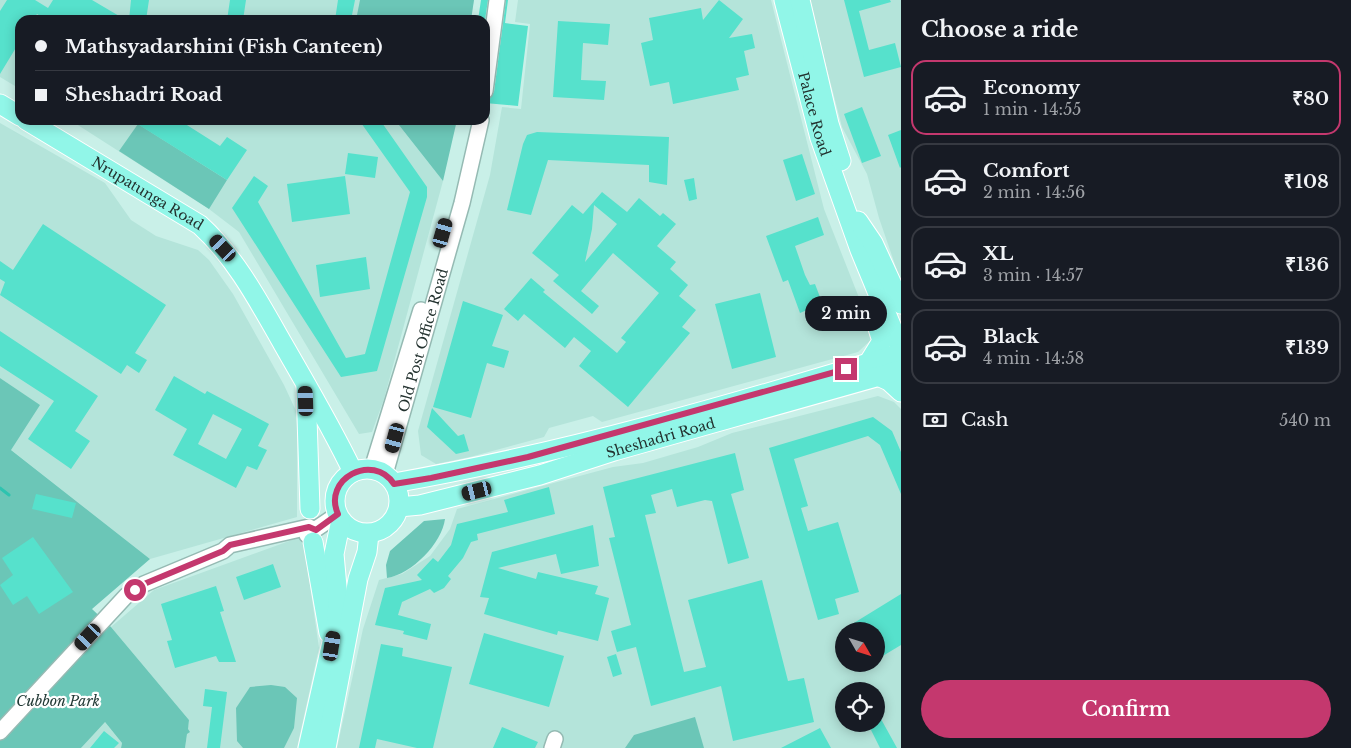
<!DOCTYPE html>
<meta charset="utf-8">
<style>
:root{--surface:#171b24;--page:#242831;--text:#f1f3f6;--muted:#9ea1a6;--line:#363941;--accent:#c4386e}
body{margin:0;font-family:"Libre Baskerville",serif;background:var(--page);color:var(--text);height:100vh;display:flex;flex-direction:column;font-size:19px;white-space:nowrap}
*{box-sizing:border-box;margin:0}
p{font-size:16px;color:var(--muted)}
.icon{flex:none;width:28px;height:28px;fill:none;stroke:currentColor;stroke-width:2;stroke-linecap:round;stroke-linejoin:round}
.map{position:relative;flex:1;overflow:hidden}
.drawer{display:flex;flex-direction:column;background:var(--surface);width:450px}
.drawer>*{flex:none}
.top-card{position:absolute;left:15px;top:15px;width:475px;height:110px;border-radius:15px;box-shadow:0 2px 12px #0003;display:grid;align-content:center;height:110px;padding:0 20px;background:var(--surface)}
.needle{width:32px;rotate:129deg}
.controls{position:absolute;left:835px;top:622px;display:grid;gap:10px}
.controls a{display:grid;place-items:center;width:50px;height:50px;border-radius:50%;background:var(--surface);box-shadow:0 2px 12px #0003;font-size:25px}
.end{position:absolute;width:22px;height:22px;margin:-11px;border:6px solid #c4386e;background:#fff;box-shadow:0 0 0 2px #fff}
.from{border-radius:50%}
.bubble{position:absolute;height:35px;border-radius:18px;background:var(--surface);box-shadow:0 2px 12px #0003;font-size:16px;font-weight:600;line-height:35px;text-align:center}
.car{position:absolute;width:15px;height:30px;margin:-15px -8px;border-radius:6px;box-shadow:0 0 4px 1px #0007;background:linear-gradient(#222 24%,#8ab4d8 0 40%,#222 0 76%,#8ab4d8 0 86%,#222 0)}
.top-card b{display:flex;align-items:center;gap:18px;height:48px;font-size:19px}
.top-card b+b{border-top:1px solid var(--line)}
.top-card i{width:12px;height:12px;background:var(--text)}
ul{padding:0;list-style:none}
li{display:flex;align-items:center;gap:15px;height:75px;margin:0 10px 8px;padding:0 10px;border:2px solid var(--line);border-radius:15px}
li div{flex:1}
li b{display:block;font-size:19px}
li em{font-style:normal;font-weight:600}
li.on{border-color:var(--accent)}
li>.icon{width:45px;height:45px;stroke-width:1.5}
h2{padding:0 20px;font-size:22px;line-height:60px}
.pay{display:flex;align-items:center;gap:12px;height:55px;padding:0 20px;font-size:19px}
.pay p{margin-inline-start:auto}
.primary-button{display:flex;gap:10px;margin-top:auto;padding:10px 20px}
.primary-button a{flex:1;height:58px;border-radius:30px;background:var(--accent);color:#fff;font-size:20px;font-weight:600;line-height:58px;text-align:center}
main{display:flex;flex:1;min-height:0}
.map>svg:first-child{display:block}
.built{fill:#b4e4da;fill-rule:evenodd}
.green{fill:#6bc6b7}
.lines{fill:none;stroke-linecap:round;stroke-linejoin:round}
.stream{stroke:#2ec3af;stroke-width:3}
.building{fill:#56e1cc;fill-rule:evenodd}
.minor-casing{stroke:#95bab3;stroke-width:18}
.major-casing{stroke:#fff;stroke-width:21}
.minor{stroke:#fff;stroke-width:15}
.major{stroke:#91f6e8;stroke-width:19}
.route{stroke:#c4386e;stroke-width:6}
.labels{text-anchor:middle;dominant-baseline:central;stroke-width:4.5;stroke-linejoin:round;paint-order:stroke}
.street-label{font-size:14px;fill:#23322f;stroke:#fff}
.park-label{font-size:14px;font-style:italic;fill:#233a36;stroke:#fff}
</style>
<main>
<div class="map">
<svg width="901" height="748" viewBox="0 0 901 748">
<rect width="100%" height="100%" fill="#c9f0e8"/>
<path class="built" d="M0 0H474L470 20H20V89L0 77Z
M518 0H771L824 209 869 323 871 340 858 352 602 422 593 416 549 428 544 437 470 457 436 464 421 455 418 431 490 175 502 107 521 109 530 24 515 22Z
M809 0H901V282L879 218 867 174 842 127Z
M70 120H395L443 181 384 399 372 432 359 434 239 232 209 209Z
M0 123 105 183 131 220 156 236 198 250 209 260 233 294 284 385 297 413V517L150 559 10 449 39 405 0 378Z
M878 396 894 402 901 409V748H337L363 629 379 580 402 574 430 556 450 529 457 509 613 467 643 463 698 447 732 433ZM844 631H876V664H844ZM844 691H876V724H844Z
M303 536 319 648 297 748H185L189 720 111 627 154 590Z
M104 721 122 743 121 748H81Z"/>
<path class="green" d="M360 0H474L471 20H356Z
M395 120H457L443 181Z
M138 124 227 180 209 209 119 151Z
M0 378 40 405 11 450 150 559 92 609 111 627 189 720 188 729 190 732 187 734 185 748H121L122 743 105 722 81 748H0Z
M445 519C442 543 412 574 387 578L386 565 390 551 424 521Z
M271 685 285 687 297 698 294 728 284 748H243L237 741 236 708 250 687Z
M695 717 704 748H625L634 735Z"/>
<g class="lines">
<path class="stream" d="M0 488 9 495"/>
</g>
<path class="building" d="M7 0H35L48 8 53 0H92L126 20H47L37 14 33 20H20V41L0 74V11Z
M131 0H149L146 20H129Z
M230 0H246L243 20H227Z
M338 0H355L351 20H335Z
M481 0H488L485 20H478Z
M506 0H508L505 23 528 26 518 106 485 103 494 92Z
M719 0 743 19 729 38 752 34 755 48 744 51 749 75 736 78 739 90 673 104 669 82 650 86 641 43 653 40 649 18 701 8 703 20Z
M844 0H890L891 2 859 11 869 50 895 43 901 67 864 77Z
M558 21 610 24 608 45 583 43 581 80 606 81 604 100 553 97Z
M862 107 881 156 862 163 844 114Z
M131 120H179L220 146 227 137 247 150 227 180Z
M359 120H380L427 187V197L377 371 341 377 232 208 254 176 268 186 258 202 346 358 365 354 410 192Z
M901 130V167L900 168 888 135Z
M537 132 669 137 667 185 649 182V165L548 160 531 215 507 210 523 144 527 135Z
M348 153 378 157 375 178 345 174Z
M802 154 815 194 796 201 783 160Z
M345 176 350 214 292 222 287 184Z
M694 178 697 199 689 201 684 180Z
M602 192 627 212 639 198 660 216 663 213 676 224 657 246 676 262 670 269 688 285 679 296 696 310 682 327 690 333 628 407 579 366 591 351 574 337 565 348 524 314 518 321 504 309 531 278 545 290 543 292 617 353 626 342 621 338 659 293 613 253 581 291 599 306 592 314 553 281 559 275 532 253 572 205 583 214ZM594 205 617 224 585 262 592 229Z
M818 217 824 235 795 246 805 275 810 285 815 284 823 305 817 308 820 315 811 319 807 310 800 313 788 280 783 282 766 236Z
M43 224 166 305 135 353 147 360 139 373 127 365 121 374 0 295 5 282 0 279V261L13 270Z
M366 257 370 289 320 297 316 265Z
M760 293 776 357 732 369 715 304Z
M463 301 503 315 492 346 509 351 504 368 487 363 471 418 433 407Z
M0 331 98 396 75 431 90 441 71 469 28 439 54 401 0 366Z
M174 376 205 394 207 391 269 424 258 446 267 450 257 470 247 466 236 488 173 455 187 429 155 410ZM213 414 242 429 226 459 198 444Z
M432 408 458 436 464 434 469 451 456 454 427 427Z
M873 417 892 431 901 452V494L880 445 868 436 794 459 808 506 801 508 808 531 838 522 859 592 835 599 839 614 818 620 769 448Z
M735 453 744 490 731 494 749 558 728 564 712 501 705 500 677 507 672 489 651 495 656 513 645 515 684 672 706 667 688 600 762 580 788 681 804 678 814 722 733 741 721 686 651 706 636 647 617 652 611 631 631 625 609 538 615 537 603 487Z
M549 487 555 514 477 534 478 540 471 542 463 558 448 576 451 579 444 588 434 593 430 589 402 602 398 615 431 624 427 640 403 634 404 631 375 625 385 588 422 580 417 575 433 558 438 562 451 545 457 524 508 512 504 500Z
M36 494 76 503 72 518 32 509Z
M593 525 599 566 561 574 556 554 498 568 536 579 538 572 598 586 595 594 609 598 598 641 558 631 557 635 484 614 489 598 480 597 492 552Z
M33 537 73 592 39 614 27 596 13 605 0 585 13 575 2 558Z
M273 564 281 587 244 600 236 577Z
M216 586 224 611 220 612 236 662H219L216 656 175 668 167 641 172 640 161 604Z
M901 594V645L876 660V631H852L849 626Z
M484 633 564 656 549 707 469 684Z
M381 644 403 648 402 656 452 667 433 748H417L377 739 375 748H359Z
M616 654 622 674 613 677 607 657Z
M205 689 227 692 220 748H207L212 707 203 706Z
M876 710 897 748H880L868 724H876Z
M502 727 538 742 535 748H493Z
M820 728 831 748H781Z
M104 731 119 743 114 748H90Z"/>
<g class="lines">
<defs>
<g id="minor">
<path d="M485 91 497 0"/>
<path d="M372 469 421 310"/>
<path id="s1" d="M385 474 462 203 481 120"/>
<path d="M307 535 338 514"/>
<path d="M0 732 126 596 144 584 223 551 230 545 309 527 314 530"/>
<path d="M552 748 555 739"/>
</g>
<g id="major">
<path id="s2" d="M784 0 820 138 860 250 900 347"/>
<path d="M800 0 829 124 841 161"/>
<path d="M0 104 20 116"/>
<path id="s3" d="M26 120 200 225C236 258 259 302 283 344 307 386 332 428 353 472"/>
<path d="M858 221 873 243 901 304"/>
<path d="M869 362 882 341 872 309"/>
<path d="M878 376 889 381 901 392"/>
<path d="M306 387 310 509"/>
<circle cx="367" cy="501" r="32"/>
<path d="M394 483C565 453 735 404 901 353"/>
<path id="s4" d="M399 507 420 505 540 475 614 451 901 370"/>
<path d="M313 542 329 633"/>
<path d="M308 748 337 620 338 598 334 554 341 520"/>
<path d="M326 748 358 579 367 552 369 534"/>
</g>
</defs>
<use href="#minor" class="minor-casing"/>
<use href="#major" class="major-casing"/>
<use href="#minor" class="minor"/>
<use href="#major" class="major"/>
</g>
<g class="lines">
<path class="route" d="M135 590 144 584 223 551 230 545 309 527 316 530 338 514C322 479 373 452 394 484L431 478 528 457 846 369"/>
</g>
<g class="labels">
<g class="street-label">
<text stroke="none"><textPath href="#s2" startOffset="118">Palace Road</textPath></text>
<text stroke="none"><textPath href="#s3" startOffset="142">Nrupatunga Road</textPath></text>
<text stroke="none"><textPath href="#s1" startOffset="139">Old Post Office Road</textPath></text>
<text stroke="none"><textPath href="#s4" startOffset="271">Sheshadri Road</textPath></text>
</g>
<g class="park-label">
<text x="58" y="701">Cubbon Park</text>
</g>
</g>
</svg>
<div class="controls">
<a><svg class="needle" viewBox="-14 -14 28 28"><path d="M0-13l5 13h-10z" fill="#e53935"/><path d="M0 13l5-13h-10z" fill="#9ea1a6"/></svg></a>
<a><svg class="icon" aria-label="locate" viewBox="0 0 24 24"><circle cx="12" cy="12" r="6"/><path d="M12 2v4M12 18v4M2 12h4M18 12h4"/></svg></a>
</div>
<i class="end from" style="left:135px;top:590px"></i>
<i class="end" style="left:846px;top:369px"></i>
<div class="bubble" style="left:805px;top:296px;width:82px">2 min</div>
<i class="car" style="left:443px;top:233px;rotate:16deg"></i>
<i class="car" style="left:223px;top:248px;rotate:317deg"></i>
<i class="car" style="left:306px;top:401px;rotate:358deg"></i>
<i class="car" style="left:395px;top:438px;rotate:195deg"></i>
<i class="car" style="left:477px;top:491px;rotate:256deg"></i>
<i class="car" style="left:88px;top:637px;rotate:223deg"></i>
<i class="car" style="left:332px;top:646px;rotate:9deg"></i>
<div class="top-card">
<b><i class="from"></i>Mathsyadarshini (Fish Canteen)</b>
<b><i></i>Sheshadri Road</b>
</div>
</div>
<section class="drawer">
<h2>Choose a ride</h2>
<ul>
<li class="on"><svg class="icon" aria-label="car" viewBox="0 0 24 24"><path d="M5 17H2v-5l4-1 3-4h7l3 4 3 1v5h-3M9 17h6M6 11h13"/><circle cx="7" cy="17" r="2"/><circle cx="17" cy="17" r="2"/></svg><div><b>Economy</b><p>1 min · 14:55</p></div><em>₹80</em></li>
<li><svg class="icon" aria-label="car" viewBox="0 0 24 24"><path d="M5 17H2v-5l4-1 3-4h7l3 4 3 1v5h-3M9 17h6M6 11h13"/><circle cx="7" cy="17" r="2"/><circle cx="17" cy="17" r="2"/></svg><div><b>Comfort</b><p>2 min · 14:56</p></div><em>₹108</em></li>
<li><svg class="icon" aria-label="car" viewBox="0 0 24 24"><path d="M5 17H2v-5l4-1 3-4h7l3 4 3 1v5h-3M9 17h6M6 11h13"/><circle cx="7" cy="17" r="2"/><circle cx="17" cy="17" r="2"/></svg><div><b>XL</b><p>3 min · 14:57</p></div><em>₹136</em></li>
<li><svg class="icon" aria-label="car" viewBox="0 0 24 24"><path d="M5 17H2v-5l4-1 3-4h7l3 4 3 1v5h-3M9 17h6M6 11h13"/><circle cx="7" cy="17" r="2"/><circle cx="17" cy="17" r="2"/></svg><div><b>Black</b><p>4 min · 14:58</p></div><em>₹139</em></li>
</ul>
<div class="pay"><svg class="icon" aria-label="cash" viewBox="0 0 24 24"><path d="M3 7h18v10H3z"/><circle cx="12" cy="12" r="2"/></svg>Cash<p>540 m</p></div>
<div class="primary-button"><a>Confirm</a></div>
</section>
</main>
